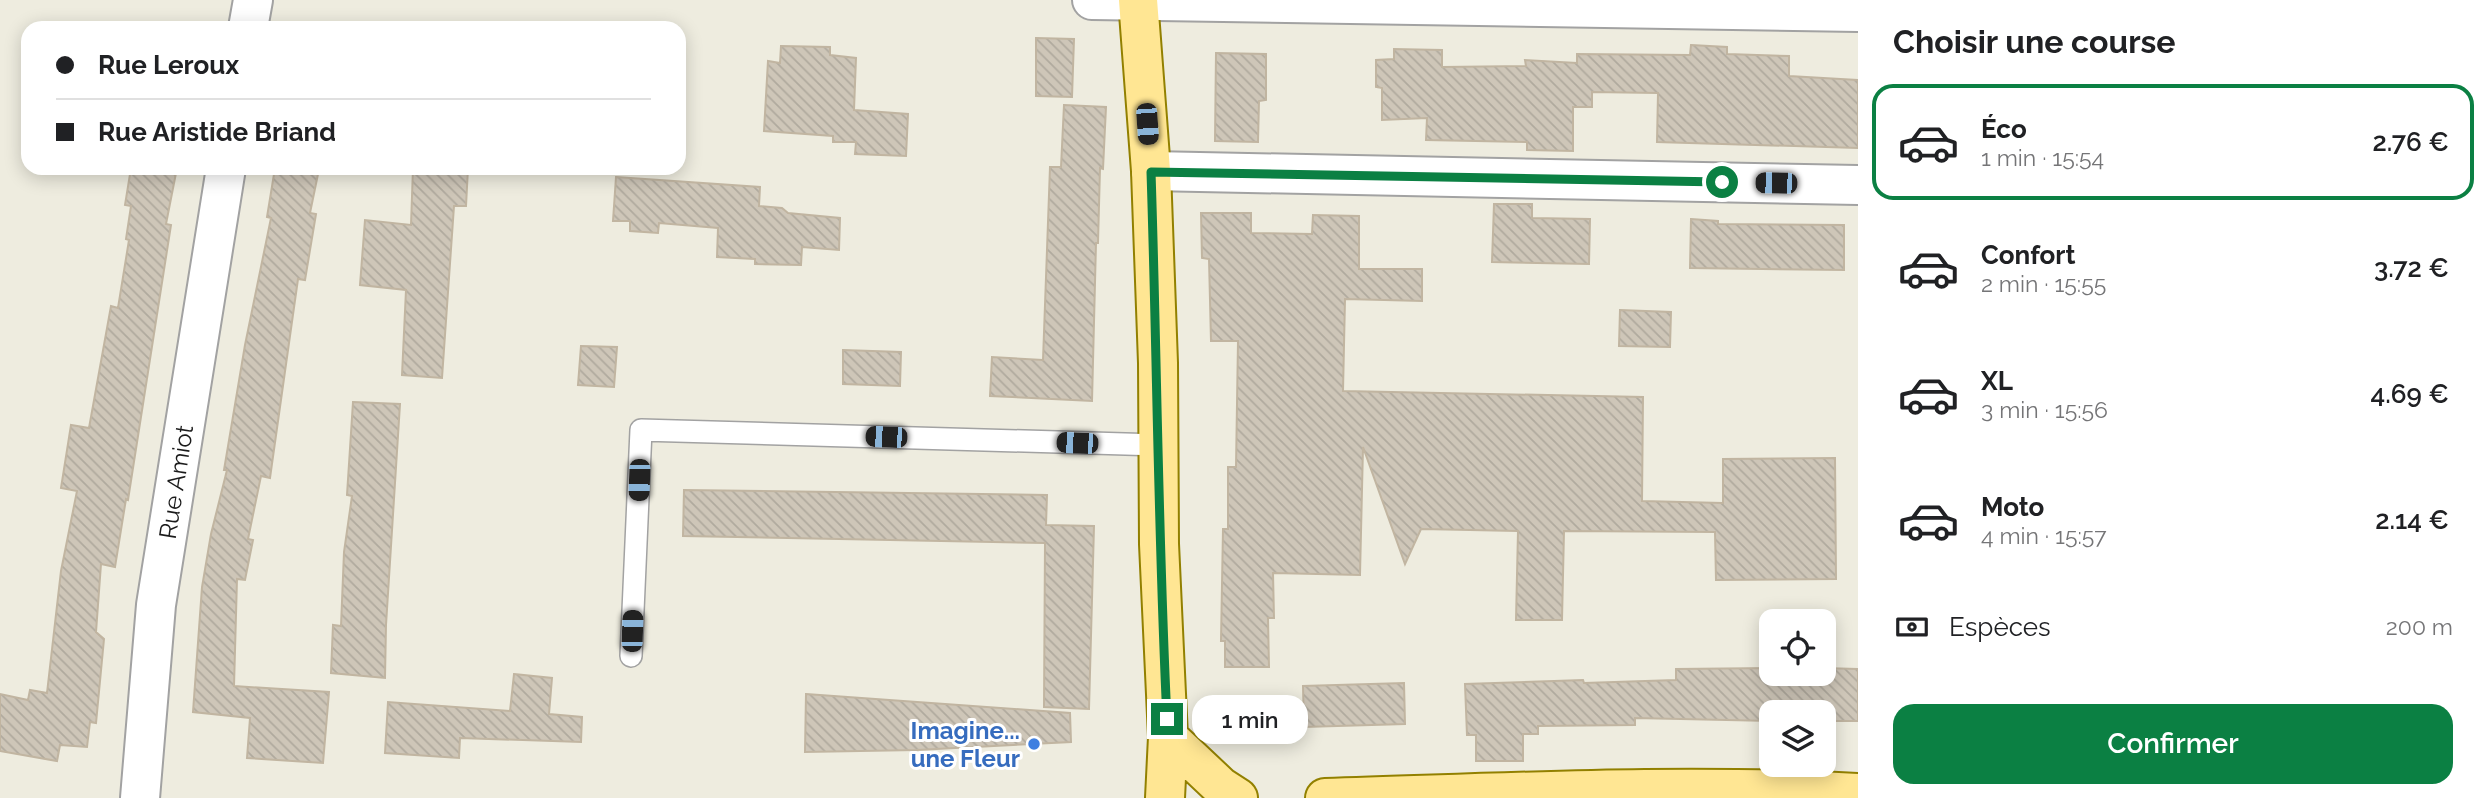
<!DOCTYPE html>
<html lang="fr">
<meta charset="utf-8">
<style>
:root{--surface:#fff;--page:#f6f6f6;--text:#202124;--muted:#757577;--line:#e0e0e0;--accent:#0b8043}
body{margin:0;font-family:Raleway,sans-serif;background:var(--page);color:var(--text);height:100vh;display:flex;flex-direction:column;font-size:26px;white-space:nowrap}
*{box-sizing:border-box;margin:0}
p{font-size:23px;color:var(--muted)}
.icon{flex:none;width:38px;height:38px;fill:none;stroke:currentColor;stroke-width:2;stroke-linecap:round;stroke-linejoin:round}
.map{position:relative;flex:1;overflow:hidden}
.panel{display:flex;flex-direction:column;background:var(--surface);width:630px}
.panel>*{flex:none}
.hud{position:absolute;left:21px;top:21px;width:665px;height:154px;border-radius:21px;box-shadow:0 4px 18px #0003;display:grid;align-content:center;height:154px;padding:0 35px;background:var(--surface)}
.controls{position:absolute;left:1759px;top:609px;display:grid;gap:14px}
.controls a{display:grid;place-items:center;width:77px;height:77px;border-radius:14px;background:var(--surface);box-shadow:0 4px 18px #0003;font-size:35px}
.end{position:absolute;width:32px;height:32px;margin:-16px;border:9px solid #0b8043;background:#fff;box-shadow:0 0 0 4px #fff}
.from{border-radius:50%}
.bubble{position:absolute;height:49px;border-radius:21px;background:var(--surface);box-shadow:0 4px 18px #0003;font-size:23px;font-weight:600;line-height:49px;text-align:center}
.car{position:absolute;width:21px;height:42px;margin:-21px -10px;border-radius:9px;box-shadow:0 0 5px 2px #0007;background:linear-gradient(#222 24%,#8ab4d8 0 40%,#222 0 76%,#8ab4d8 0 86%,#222 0)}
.hud b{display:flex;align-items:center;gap:24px;height:66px;font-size:26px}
.hud b+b{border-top:2px solid var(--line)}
.hud i{width:18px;height:18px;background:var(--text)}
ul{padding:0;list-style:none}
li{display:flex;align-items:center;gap:21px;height:116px;margin:0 14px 10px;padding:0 21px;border:4px solid transparent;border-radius:21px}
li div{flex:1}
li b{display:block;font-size:26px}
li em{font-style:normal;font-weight:600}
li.on{border-color:var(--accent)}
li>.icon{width:63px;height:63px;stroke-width:1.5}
h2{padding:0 35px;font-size:32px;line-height:84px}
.pay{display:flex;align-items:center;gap:18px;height:77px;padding:0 35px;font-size:26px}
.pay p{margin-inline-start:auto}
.button{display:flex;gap:14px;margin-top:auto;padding:14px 35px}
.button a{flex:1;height:80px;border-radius:21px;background:var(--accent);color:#fff;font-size:28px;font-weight:600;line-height:80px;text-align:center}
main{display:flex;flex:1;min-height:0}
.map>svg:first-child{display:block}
.building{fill:url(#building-back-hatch);stroke:#c1b5a1;stroke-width:2}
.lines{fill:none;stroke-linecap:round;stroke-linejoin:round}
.service-casing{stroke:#a2a2a2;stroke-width:24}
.minor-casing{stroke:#a2a2a2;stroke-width:42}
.primary-casing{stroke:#928000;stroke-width:42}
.service{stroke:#fff;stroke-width:21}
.minor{stroke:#fff;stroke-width:38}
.primary{stroke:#ffe693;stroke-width:38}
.route{stroke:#0b8043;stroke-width:9}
.shop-dot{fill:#3f7fe0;stroke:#fff;stroke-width:2.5}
.labels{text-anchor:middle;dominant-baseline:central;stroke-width:6;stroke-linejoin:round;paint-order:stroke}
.street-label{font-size:24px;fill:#1b1b1b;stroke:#fff}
.shop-label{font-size:24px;font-weight:bold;fill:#366cbe;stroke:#fff;text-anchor:end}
</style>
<main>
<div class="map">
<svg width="1858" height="798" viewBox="0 0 1858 798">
<defs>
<pattern id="building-back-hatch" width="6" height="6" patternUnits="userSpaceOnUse" patternTransform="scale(1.75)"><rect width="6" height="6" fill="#cec6b8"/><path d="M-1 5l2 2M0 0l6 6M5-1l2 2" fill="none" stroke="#b0aa9e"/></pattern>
</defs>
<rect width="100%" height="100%" fill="#eeecdf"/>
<path class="building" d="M1036 38 1074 39 1072 97 1036 96Z
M1691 45 1727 47V54L1789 56V76L1858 80V148L1657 142 1658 93 1592 92V107H1573V151L1527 150V142L1426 140 1427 118 1382 120V88L1376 87V60L1394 59V49L1442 50V67L1526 66 1525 60 1577 63V54L1690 55Z
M781 46 830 47V55L856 58 854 110 908 114 906 156 855 154 856 142H833V136L764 131 768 61 780 63Z
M1216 53 1266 54V100L1259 101 1258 142 1215 141Z
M1064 105 1106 107 1103 169 1100 168 1098 243H1096L1092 401 990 396 992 357 1043 360 1050 167H1061Z
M131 168H149L176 173 166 224 171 225 128 500 126 499 115 567 101 564 96 632 104 639 96 723 90 722 87 747 60 745 57 761 0 751V694L28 700 30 690 47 693 61 571 77 491 61 488 71 425 89 428 111 306 118 308 129 240 126 239 131 206 125 205Z
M275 168 318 174 310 213 316 214 305 280 298 279 270 478 261 476 248 539 253 540 245 580 237 579 234 686 329 692 323 763 247 758 250 718 193 712 202 587 211 534 227 470H224L245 345 271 218 267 217Z
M413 168H468L466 206H454L442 378 402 375 406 290 360 285 365 220 411 225Z
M616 177 760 187 759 206 782 208 788 213 840 218 839 250 802 247 801 265 755 264V259L717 257 718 228 659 223 658 233 630 231V221H613Z
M1494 204H1532V218L1590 219 1589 264 1492 262Z
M1201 213H1251V233L1312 234 1313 215 1359 216V269H1422V301L1345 299 1343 391 1643 397 1642 501 1723 503V459L1835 458 1836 579 1716 580 1715 532 1564 531 1562 620H1516L1518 531 1421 529 1405 564 1363 447 1360 575 1273 573 1274 618H1268L1269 667H1225V641H1221L1223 529H1228V467H1236L1238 341H1211L1209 259 1202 258Z
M1691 219 1718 221V224L1844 225V270L1690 268Z
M1620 310 1671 312 1670 347 1619 346Z
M581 346 617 347 614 387 578 385Z
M843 350 901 352 900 386 843 384Z
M353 402 400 404 386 625 385 678 331 673 333 625 341 626 344 552 352 496 347 495Z
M684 490 1047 495 1046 525 1094 526 1089 709 1044 707 1045 543 683 536Z
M1771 668V674H1824V668L1858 669V721H1824V712H1771V721L1635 718V725L1538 726V734H1523V761H1476V735H1467L1465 684 1583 680 1584 683 1676 680V669Z
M514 674 552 678 549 714 582 717 581 742 460 738 459 758 385 753 388 702 510 711Z
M1404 683 1405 724 1304 727 1303 686Z
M806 694 1070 713 1071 742 917 750 805 752Z"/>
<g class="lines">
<defs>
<path id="service" d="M631 656 641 430 1159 445"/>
<path id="minor" d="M1092 0 1858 12
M248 28 253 0
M1151 171 1858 185
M140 798 156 605 226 168"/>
<path id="primary" d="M1138 0 1151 171 1158 363 1159 544 1168 737 1165 798
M1168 737 1221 787 1238 798
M1325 798C1503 793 1680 783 1858 793"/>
</defs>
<use href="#service" class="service-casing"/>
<use href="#minor" class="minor-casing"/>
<use href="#primary" class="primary-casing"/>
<use href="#service" class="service"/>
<use href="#minor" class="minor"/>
<use href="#primary" class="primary"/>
</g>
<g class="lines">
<path class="route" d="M1167 719C1158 537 1157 354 1151 172L1722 182"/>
</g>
<circle class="shop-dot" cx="1034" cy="744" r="7"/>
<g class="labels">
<g class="street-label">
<text transform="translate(176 482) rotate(-81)">Rue Amiot</text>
</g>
<g class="shop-label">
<text x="1020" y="730">Imagine...<tspan x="1020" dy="28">une Fleur</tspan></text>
</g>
</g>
</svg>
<div class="controls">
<a><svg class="icon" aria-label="locate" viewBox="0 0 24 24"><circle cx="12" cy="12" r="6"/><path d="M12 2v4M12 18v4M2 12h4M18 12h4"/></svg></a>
<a><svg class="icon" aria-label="layers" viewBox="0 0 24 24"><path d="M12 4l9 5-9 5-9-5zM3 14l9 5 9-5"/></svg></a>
</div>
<i class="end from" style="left:1722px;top:182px"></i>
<i class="end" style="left:1167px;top:719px"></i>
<div class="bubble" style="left:1192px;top:695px;width:116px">1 min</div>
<i class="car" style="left:1147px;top:124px;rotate:176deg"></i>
<i class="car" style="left:1776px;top:183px;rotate:271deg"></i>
<i class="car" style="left:886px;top:437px;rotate:272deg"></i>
<i class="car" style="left:1077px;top:443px;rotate:272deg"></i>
<i class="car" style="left:639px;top:480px;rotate:182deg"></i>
<i class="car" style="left:632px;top:631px;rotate:2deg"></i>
<div class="hud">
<b><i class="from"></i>Rue Leroux</b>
<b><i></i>Rue Aristide Briand</b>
</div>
</div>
<section class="panel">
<h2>Choisir une course</h2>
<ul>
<li class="on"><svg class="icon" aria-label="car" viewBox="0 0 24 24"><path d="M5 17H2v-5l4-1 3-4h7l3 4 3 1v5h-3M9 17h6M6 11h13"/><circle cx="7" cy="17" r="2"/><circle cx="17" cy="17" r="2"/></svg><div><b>Éco</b><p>1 min · 15:54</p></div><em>2.76 €</em></li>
<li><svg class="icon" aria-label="car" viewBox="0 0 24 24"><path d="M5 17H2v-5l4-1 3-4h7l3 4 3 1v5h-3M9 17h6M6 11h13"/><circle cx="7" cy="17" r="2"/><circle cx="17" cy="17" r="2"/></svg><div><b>Confort</b><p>2 min · 15:55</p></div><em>3.72 €</em></li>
<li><svg class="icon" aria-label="car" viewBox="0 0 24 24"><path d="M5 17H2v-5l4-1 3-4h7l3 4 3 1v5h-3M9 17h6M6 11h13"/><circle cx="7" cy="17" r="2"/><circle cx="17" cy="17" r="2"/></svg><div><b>XL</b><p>3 min · 15:56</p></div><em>4.69 €</em></li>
<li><svg class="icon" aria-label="car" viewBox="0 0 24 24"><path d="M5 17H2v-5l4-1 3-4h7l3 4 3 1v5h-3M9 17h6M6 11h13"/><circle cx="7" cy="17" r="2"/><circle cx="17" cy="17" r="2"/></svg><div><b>Moto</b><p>4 min · 15:57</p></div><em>2.14 €</em></li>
</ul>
<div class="pay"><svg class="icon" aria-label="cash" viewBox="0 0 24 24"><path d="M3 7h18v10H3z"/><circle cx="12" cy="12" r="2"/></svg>Espèces<p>200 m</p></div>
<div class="button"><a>Confirmer</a></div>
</section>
</main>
